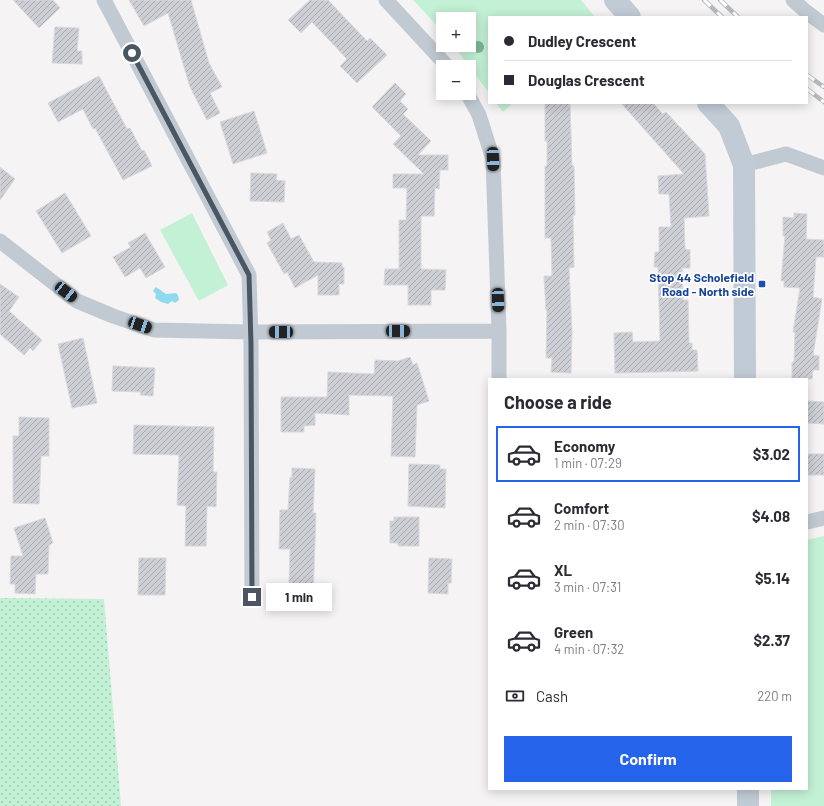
<!DOCTYPE html>
<meta charset="utf-8">
<style>
:root{--surface:#fff;--page:#f7f7f7;--text:#2b2b33;--muted:#7c7c81;--line:#e1e1e2;--accent:#2563eb}
body{margin:0;font-family:Barlow,sans-serif;background:var(--page);color:var(--text);height:100vh;display:flex;flex-direction:column;font-size:15px;white-space:nowrap}
*{box-sizing:border-box;margin:0}
p{font-size:13px;color:var(--muted)}
.icon{flex:none;width:22px;height:22px;fill:none;stroke:currentColor;stroke-width:2;stroke-linecap:round;stroke-linejoin:round}
.map{position:relative;flex:1;overflow:hidden}
.panel{position:absolute;left:488px;top:378px;width:320px;height:412px;display:flex;flex-direction:column;background:var(--surface);border-radius:0px;box-shadow:0 2px 10px #0003}
.panel>*{flex:none}
.banner{position:absolute;left:488px;top:16px;width:320px;height:88px;border-radius:0px;box-shadow:0 2px 10px #0003;display:grid;align-content:center;height:88px;padding:0 16px;background:var(--surface)}
.controls{position:absolute;left:436px;top:12px;display:grid;gap:8px}
.controls a{display:grid;place-items:center;width:40px;height:40px;border-radius:0px;background:var(--surface);box-shadow:0 2px 10px #0003;font-size:20px}
.end{position:absolute;width:18px;height:18px;margin:-9px;border:5px solid #4a5661;background:#fff;box-shadow:0 0 0 2px #fff}
.from{border-radius:50%}
.bubble{position:absolute;height:28px;border-radius:0px;background:var(--surface);box-shadow:0 2px 10px #0003;font-size:13px;font-weight:700;line-height:28px;text-align:center}
.car{position:absolute;width:12px;height:24px;margin:-12px -6px;border-radius:5px;box-shadow:0 0 3px 1px #0007;background:linear-gradient(#222 24%,#8ab4d8 0 40%,#222 0 76%,#8ab4d8 0 86%,#222 0)}
.banner b{display:flex;align-items:center;gap:14px;height:38px;font-size:15px}
.banner b+b{border-top:1px solid var(--line)}
.banner i{width:10px;height:10px;background:var(--text)}
ul{padding:0;list-style:none}
li{display:flex;align-items:center;gap:12px;height:56px;margin:0 8px 6px;padding:0 8px;border:2px solid transparent;border-radius:0px}
li div{flex:1}
li b{display:block;font-size:15px}
li em{font-style:normal;font-weight:700}
li.selected{border-color:var(--accent)}
li>.icon{width:36px;height:36px;stroke-width:1.5}
h2{padding:0 16px;font-size:18px;line-height:48px}
.pay{display:flex;align-items:center;gap:10px;height:44px;padding:0 16px;font-size:15px}
.pay p{margin-inline-start:auto}
.button{display:flex;gap:8px;margin-top:auto;padding:8px 16px}
.button a{flex:1;height:46px;border-radius:0px;background:var(--accent);color:#fff;font-size:16px;font-weight:700;line-height:46px;text-align:center}
.map>svg:first-child{display:block}
.grass{fill:url(#grass-dots)}
.green{fill:#c3f1d5}
.water{fill:#90daee}
.building{fill:url(#building-hatch);stroke:#d7d9de}
.lines{fill:none;stroke-linecap:round;stroke-linejoin:round}
.street{stroke:#c1cad2;stroke-width:15}
.secondary{stroke:#c1cbd6;stroke-width:22}
.rail-casing{stroke:#b5b8bd;stroke-width:4.5}
.rail{stroke:#fff;stroke-width:3;stroke-dasharray:9;stroke-linecap:butt}
.tree{fill:#7bb799}
.route{stroke:#4a5661;stroke-width:5}
.transit-dot{fill:#1a4fb4;stroke:#fff;stroke-width:1.5}
.labels{text-anchor:middle;dominant-baseline:central;stroke-width:3.5;stroke-linejoin:round;paint-order:stroke}
.transit-label{font-size:12px;font-weight:bold;fill:#164399;stroke:#fff;text-anchor:end}
</style>
<div class="map">
<svg width="824" height="806" viewBox="0 0 824 806">
<defs>
<pattern id="grass-dots" width="8" height="8" patternUnits="userSpaceOnUse"><rect width="8" height="8" fill="#c3f1d5"/><path d="M2 2h.1M6 6h.1" fill="none" stroke="#a0c6b0" stroke-width="1.8" stroke-linecap="round"/></pattern>
<pattern id="building-hatch" width="6" height="6" patternUnits="userSpaceOnUse"><rect width="6" height="6" fill="#cdcfd5"/><path d="M-1 1l2-2M0 6l6-6M5 7l2-2" fill="none" stroke="#a8abb0"/></pattern>
</defs>
<rect width="100%" height="100%" fill="#f5f3f3"/>
<path class="grass" d="M0 598 104 599 121 806H0Z"/>
<path class="green" d="M413 0H581L595 17H489V93L453 45H469V19H443V32Z
M496 103H513L503 112Z
M192 213 228 285 199 301 160 230Z
M824 536V806H771V789H807V540Z"/>
<path class="water" d="M156 287 166 294 176 293 178 295 179 300 175 303 172 301 168 304 161 302 155 298 156 294 153 291Z"/>
<path class="building" d="M13 0H53L60 8 39 28Z
M129 0H191L209 63 222 87 210 93 220 113 207 120 190 87 168 13 144 26Z
M310 0H328L367 41 370 38 387 55 357 83 340 66 347 59 312 22 301 33 288 20Z
M55 27 79 28 77 51H82V64L52 63Z
M99 76 127 129 130 128 142 151 144 150 152 166 123 180 95 128 93 129 83 109 58 122 48 103Z
M395 83 406 94 400 101 408 109 403 114 431 141 418 155H448V170H440L439 189 435 188 434 216H421V269L446 270 445 290H431V305H408V285H384L385 269H399V220H406L407 188H393V174H424L393 144 401 136 372 107Z
M545 103H570L572 166H574L575 215H573L574 267 569 268 572 331 571 373 551 372 552 358H546L547 310H546L544 276H552L551 238H545V166H547V141H545Z
M621 103H653L663 114 666 112 705 154 709 216 684 218 685 249 690 250V268H682L683 300H688L689 343H692V350H697L698 371 615 373 614 333 632 332 633 342 660 341 658 267H654L655 252H659V227H671L669 194H659L658 176 684 174Z
M254 111 267 153 233 164 220 122Z
M0 167 15 179 0 200Z
M251 173 277 174 276 180 285 181 284 202 250 201Z
M65 193 91 236 62 253 36 211Z
M794 213 807 214 806 239 824 240V257H816L813 297 822 299 813 355 819 356V370H813L812 379H792V362H794L795 332H793L800 288 784 287V281H781L785 236H783V217L794 218Z
M283 223 291 239 299 235 314 262 342 263V267H344V284H339V295H318V275L295 288 287 272 284 274 267 243 271 240 267 232Z
M145 233 165 267 146 278 140 268 125 277 113 257 131 247 128 243Z
M0 284 19 297 9 311 42 340 33 351 30 348 24 355 0 334Z
M83 338 97 403 72 408 58 344Z
M410 357 413 365 417 363 429 401 417 405 415 457 391 456 393 396 349 395V415L315 413V425L304 426V432H281V397H327L328 372 374 374 375 360 398 361Z
M113 366 155 368 153 396 140 395 141 392 112 391Z
M807 401 824 402V424L807 423Z
M19 417 49 418V456H41L39 504 13 503V436H19Z
M134 425 214 427 213 472H217L216 507 207 506 206 546H185L186 506 177 505 179 455 133 454Z
M807 454H824V475H807Z
M409 464 440 465V469H446L445 508 408 506Z
M292 468 315 469 313 513H316L313 600 292 599V583H289L290 549H279L280 510H288L290 477 292 478Z
M394 517H419V546H398V543H390V521H394Z
M45 518 53 543 49 545 48 574H36L35 594 15 593V584H10L11 556H23L14 528Z
M139 558H166L165 595H138Z
M429 558 452 559 451 583H448V594L428 593Z"/>
<g class="lines">
<path class="street" d="M104 0 249 275 251 344 252 597
M386 0 448 67
M793 0 804 10 824 25
M467 93 479 115 493 159 499 331V379
M744 165 786 154 824 168
M0 241 77 301 113 316 154 330 251 332 499 331
M807 522 824 518"/>
<path class="secondary" d="M615 0 630 17
M708 103 729 126 744 165 745 379
M748 789V806"/>
<defs>
<path id="rail" d="M704 0 722 17
M720 0 738 17
M807 75 824 87
M807 89 824 102"/>
</defs>
<use href="#rail" class="rail-casing"/>
<use href="#rail" class="rail"/>
</g>
<circle class="tree" cx="478" cy="47" r="6"/>
<g class="lines">
<path class="route" d="M132 53 249 275 251 344 252 597"/>
</g>
<rect class="transit-dot" x="758" y="280" width="8" height="8" rx="2"/>
<g class="labels">
<g class="transit-label">
<text x="754" y="277">Stop 44 Scholefield<tspan x="754" dy="14">Road - North side</tspan></text>
</g>
</g>
</svg>
<div class="controls">
<a>+</a>
<a>−</a>
</div>
<i class="end from" style="left:132px;top:53px"></i>
<i class="end" style="left:252px;top:597px"></i>
<div class="bubble" style="left:266px;top:583px;width:66px">1 min</div>
<i class="car" style="left:493px;top:159px;rotate:178deg"></i>
<i class="car" style="left:66px;top:292px;rotate:128deg"></i>
<i class="car" style="left:498px;top:300px;rotate:178deg"></i>
<i class="car" style="left:140px;top:325px;rotate:109deg"></i>
<i class="car" style="left:398px;top:331px;rotate:90deg"></i>
<i class="car" style="left:281px;top:332px;rotate:270deg"></i>
<div class="banner">
<b><i class="from"></i>Dudley Crescent</b>
<b><i></i>Douglas Crescent</b>
</div>
<section class="panel">
<h2>Choose a ride</h2>
<ul>
<li class="selected"><svg class="icon" aria-label="car" viewBox="0 0 24 24"><path d="M5 17H2v-5l4-1 3-4h7l3 4 3 1v5h-3M9 17h6M6 11h13"/><circle cx="7" cy="17" r="2"/><circle cx="17" cy="17" r="2"/></svg><div><b>Economy</b><p>1 min · 07:29</p></div><em>$3.02</em></li>
<li><svg class="icon" aria-label="car" viewBox="0 0 24 24"><path d="M5 17H2v-5l4-1 3-4h7l3 4 3 1v5h-3M9 17h6M6 11h13"/><circle cx="7" cy="17" r="2"/><circle cx="17" cy="17" r="2"/></svg><div><b>Comfort</b><p>2 min · 07:30</p></div><em>$4.08</em></li>
<li><svg class="icon" aria-label="car" viewBox="0 0 24 24"><path d="M5 17H2v-5l4-1 3-4h7l3 4 3 1v5h-3M9 17h6M6 11h13"/><circle cx="7" cy="17" r="2"/><circle cx="17" cy="17" r="2"/></svg><div><b>XL</b><p>3 min · 07:31</p></div><em>$5.14</em></li>
<li><svg class="icon" aria-label="car" viewBox="0 0 24 24"><path d="M5 17H2v-5l4-1 3-4h7l3 4 3 1v5h-3M9 17h6M6 11h13"/><circle cx="7" cy="17" r="2"/><circle cx="17" cy="17" r="2"/></svg><div><b>Green</b><p>4 min · 07:32</p></div><em>$2.37</em></li>
</ul>
<div class="pay"><svg class="icon" aria-label="cash" viewBox="0 0 24 24"><path d="M3 7h18v10H3z"/><circle cx="12" cy="12" r="2"/></svg>Cash<p>220 m</p></div>
<div class="button"><a>Confirm</a></div>
</section>
</div>
